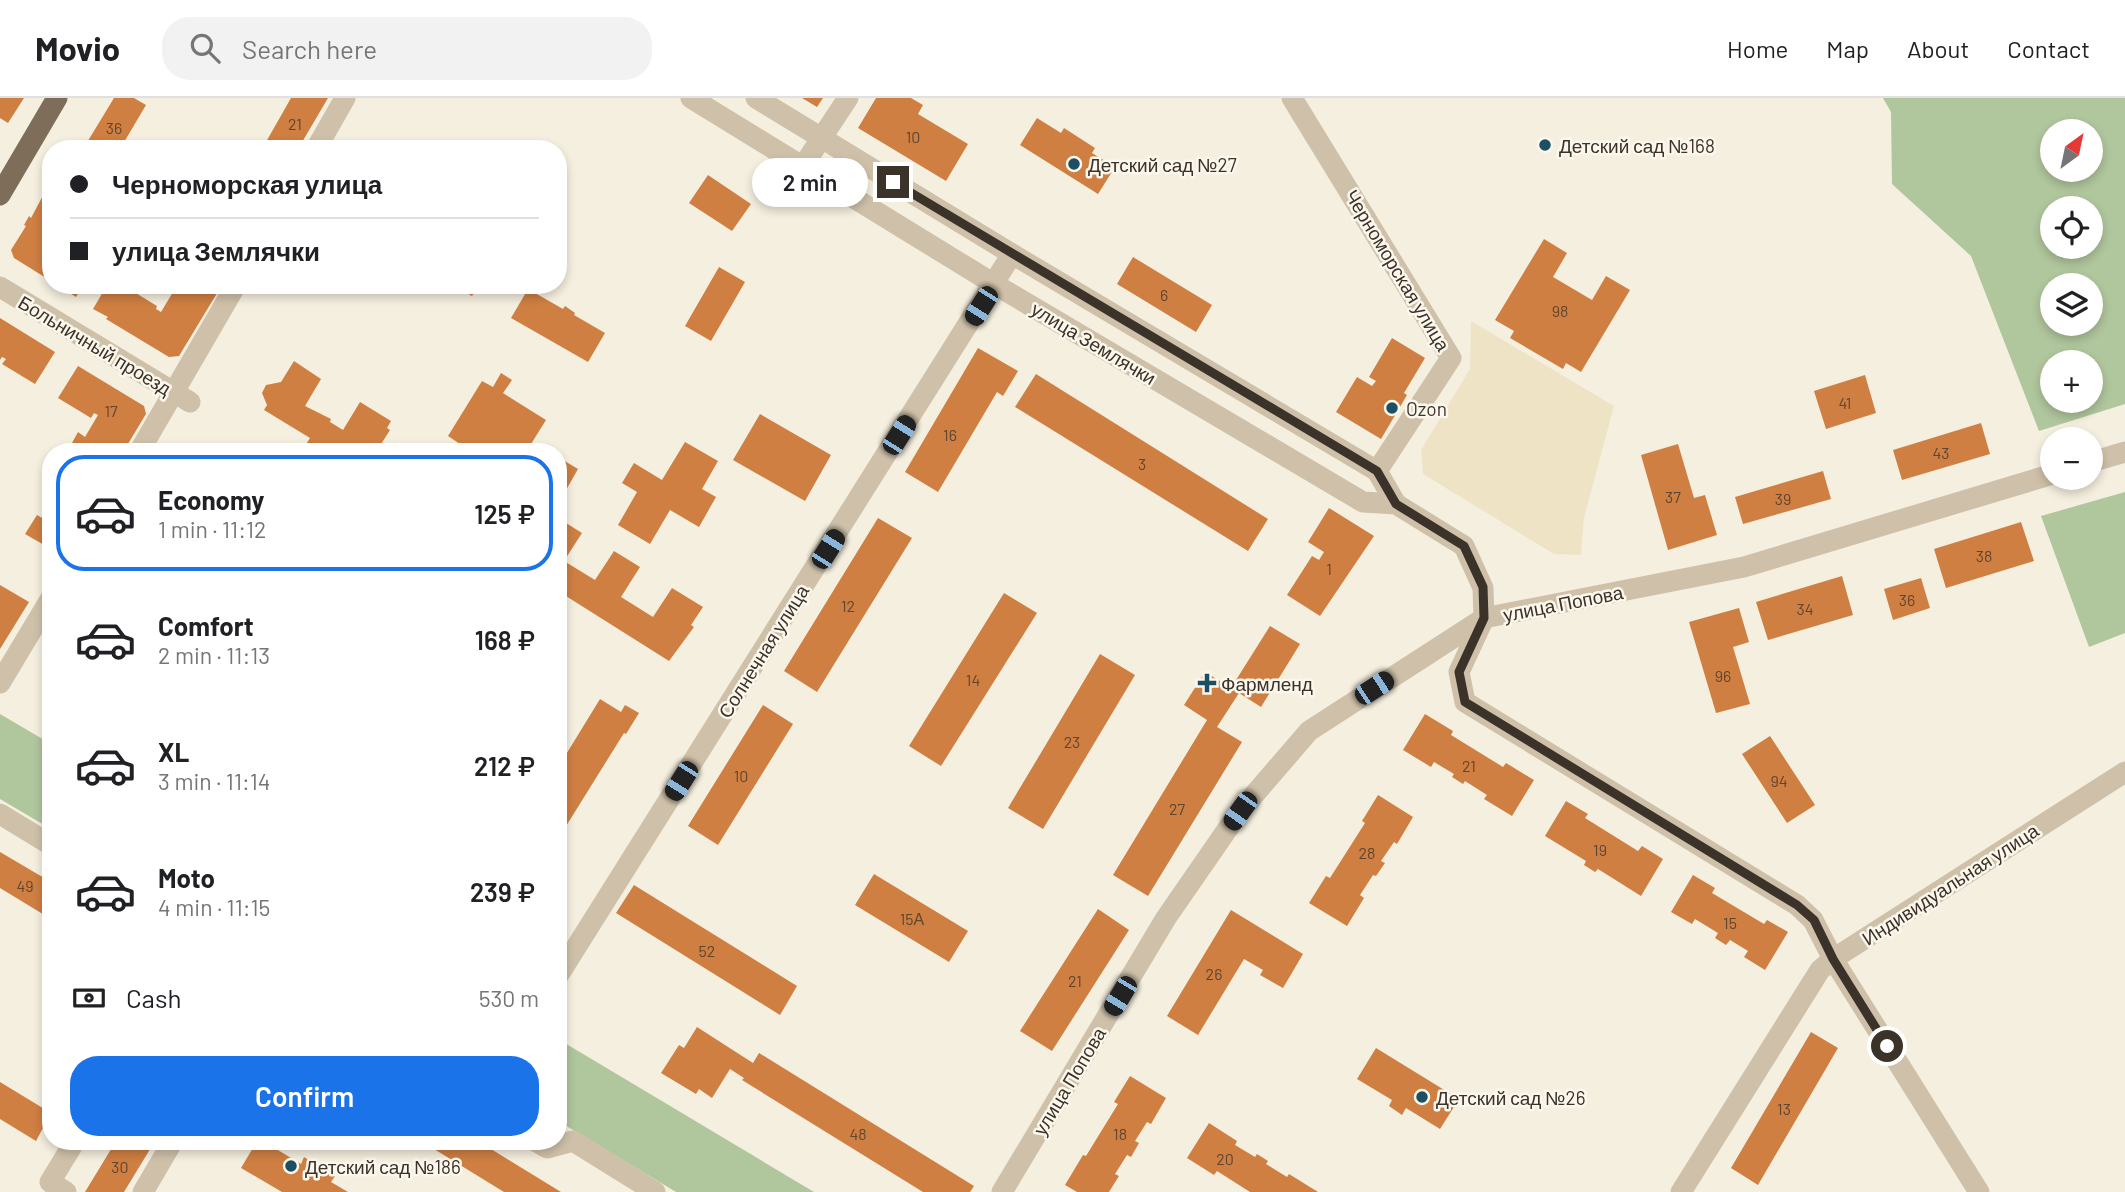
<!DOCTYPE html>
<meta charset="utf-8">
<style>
:root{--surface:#fff;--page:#f2f2f2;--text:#202124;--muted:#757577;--line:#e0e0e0;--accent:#1a73e8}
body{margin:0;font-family:Barlow,sans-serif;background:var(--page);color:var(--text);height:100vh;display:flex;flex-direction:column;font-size:26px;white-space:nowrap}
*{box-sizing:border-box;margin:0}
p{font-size:23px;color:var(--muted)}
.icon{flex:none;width:38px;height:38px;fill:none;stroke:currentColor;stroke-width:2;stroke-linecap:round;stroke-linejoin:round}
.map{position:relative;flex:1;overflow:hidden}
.panel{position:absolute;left:42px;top:345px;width:525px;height:707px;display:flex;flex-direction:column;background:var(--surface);border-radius:28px;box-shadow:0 4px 10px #0003}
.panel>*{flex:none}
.banner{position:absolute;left:42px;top:42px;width:525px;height:154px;border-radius:28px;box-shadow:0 4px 10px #0003;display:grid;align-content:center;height:154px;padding:0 28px;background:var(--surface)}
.needle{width:46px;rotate:33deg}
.tools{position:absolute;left:2040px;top:21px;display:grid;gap:14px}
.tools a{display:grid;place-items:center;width:63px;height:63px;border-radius:50%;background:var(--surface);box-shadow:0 4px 10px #0003;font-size:35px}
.end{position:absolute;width:32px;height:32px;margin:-16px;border:9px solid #3b322a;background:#fff;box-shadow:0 0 0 4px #fff}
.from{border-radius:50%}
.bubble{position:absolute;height:49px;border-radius:24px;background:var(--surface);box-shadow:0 4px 10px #0003;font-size:23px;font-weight:600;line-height:49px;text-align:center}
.car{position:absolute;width:21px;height:42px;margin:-21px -10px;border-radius:9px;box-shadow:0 0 5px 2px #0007;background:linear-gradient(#222 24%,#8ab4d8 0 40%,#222 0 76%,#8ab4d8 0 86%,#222 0)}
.banner b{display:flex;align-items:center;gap:24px;height:66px;font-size:26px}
.banner b+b{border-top:2px solid var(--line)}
.banner i{width:18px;height:18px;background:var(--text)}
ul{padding:12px 0 0;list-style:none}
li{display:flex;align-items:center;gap:21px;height:116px;margin:0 14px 10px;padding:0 14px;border:4px solid transparent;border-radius:28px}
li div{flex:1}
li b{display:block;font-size:26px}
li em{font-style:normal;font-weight:600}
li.current{border-color:var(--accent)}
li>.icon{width:63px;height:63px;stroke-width:1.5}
.pay{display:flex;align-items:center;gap:18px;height:77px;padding:0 28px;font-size:26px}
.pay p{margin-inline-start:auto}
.action{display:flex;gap:14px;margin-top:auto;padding:14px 28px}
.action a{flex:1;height:80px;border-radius:28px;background:var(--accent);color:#fff;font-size:28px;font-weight:600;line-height:80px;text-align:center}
header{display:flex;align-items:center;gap:42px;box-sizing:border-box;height:98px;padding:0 35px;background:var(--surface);border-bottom:2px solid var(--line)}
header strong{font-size:33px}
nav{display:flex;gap:38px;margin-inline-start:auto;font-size:24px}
.search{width:490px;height:63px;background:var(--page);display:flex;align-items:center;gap:18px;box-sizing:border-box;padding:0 24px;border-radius:28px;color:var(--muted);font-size:26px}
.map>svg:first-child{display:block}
.green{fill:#b0c69d;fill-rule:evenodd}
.plaza{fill:#eee4c5}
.building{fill:#cf7f42}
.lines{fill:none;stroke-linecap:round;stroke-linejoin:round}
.minor{stroke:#cfc1a9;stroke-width:21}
.major{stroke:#7e6d59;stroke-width:21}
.route{stroke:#3b322a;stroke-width:9}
.poi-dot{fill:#1b4f61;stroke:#fcf7ec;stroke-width:2.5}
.labels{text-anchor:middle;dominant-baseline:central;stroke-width:5;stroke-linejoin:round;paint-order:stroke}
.number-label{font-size:16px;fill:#604530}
.poi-label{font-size:19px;fill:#3b322a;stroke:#fcf7ec;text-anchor:start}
.street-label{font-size:19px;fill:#3b322a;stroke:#fcf7ec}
</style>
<header>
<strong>Movio</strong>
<div class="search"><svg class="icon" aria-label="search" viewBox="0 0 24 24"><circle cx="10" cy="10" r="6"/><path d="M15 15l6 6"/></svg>Search here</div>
<nav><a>Home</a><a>Map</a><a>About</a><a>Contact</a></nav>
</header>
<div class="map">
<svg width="2125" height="1094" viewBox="0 0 2125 1094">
<rect width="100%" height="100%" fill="#f5efdf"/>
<path class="green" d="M1883 0H2125V306L2039 333 1971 158 1892 86 1891 14ZM2053 33H2091V72H2053ZM2053 110H2091V149H2053ZM2053 187H2091V226H2053ZM2053 264H2091V303H2053Z
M2125 394V535L2089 549 2041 418Z
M0 616 51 646V731L0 701Z
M558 941 814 1094H676L563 1026 558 1027Z"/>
<path class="plaza" d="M1471 223 1614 308 1584 420 1581 457 1554 456 1423 376 1421 352 1470 271Z"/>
<path class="building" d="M0 0H24L8 25 0 20Z
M114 0H134L146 7 120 51H83Z
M291 0H328L298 51H262Z
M802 0H823L817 9Z
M876 0H911L923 7 918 16 968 46 946 83 858 30Z
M1037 20 1061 35 1064 30 1095 50 1092 55 1115 69 1098 96 1020 47Z
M708 77 751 106 732 133 689 105Z
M51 88V183L14 160 11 152 26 128 24 127 29 118 31 120 47 90 49 91Z
M1544 141 1567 155 1553 179 1592 202 1606 178 1630 192 1581 274 1566 265 1563 271 1510 240 1514 233 1495 222Z
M1133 159 1212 207 1196 234 1117 186Z
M719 169 745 184 711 243 685 228Z
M57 187H83L76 199Z
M107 187H113L123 194 126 189 157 208 156 211 161 214 173 194 166 190 167 187H222L179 258 169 259 106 221 108 219 93 211Z
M453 187H479L472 198Z
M528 191 563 211 565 208 575 215 574 217 605 235 588 264 511 220Z
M0 220 55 254 35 286 2 266 6 261 2 259 0 262Z
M1392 240 1425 260 1404 295 1407 297 1381 341 1336 314 1357 279 1372 288 1376 283 1369 279Z
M978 250 1018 273 1003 298 997 294 938 394 905 374Z
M294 263 321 281 305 308 331 321 330 324 343 332 360 304 391 323 387 330 390 332 376 354H331L319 346 314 354H301L310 340 264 312 267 307 262 295 266 287 281 284Z
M78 268 144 308 146 316 123 354H67L78 334 85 339 98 317 94 315 91 320 58 300Z
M501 275 512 282 503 295 546 322 526 354H472L448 338 482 283 493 289Z
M1036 276 1268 421 1248 453 1015 309Z
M1865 277 1876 315 1826 331 1814 293Z
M760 316 831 357 805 403 733 362Z
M1981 325 1990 356 1902 382 1893 352Z
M685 344 718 363 702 391 716 399 699 429 670 412 650 446 618 427 637 394 622 385 634 365 662 382Z
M1678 346 1694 400 1705 397 1717 437 1668 452 1641 357Z
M558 359 578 371 562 399 558 397Z
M1823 373 1831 401 1743 426 1735 399Z
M1329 410 1374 438 1320 518 1287 497 1312 458 1319 462 1324 454 1308 444Z
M37 417 51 425V451L25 436Z
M558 420 582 435 564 463 595 482 614 453 640 469 621 499 653 519 672 490 703 509 691 527 694 529 669 563 558 493Z
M878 420 912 440 817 594 784 573Z
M2021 424 2034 463 1946 490 1934 451Z
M1842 478 1853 517 1768 542 1756 504Z
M1921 480 1930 510 1893 522 1884 491Z
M0 487 29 504 0 551Z
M1004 495 1037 515 941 668 909 648Z
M1739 510 1749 544 1733 549 1750 606 1716 615 1689 524Z
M1270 528 1300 546 1261 609 1239 595 1217 629 1242 644 1148 798 1113 777 1207 622 1184 607 1205 574 1231 590Z
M1100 556 1135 577 1043 731 1008 710Z
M600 601 621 614 625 607 639 615 626 636 624 635 558 741V661L562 663Z
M763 607 793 626 718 747 688 728Z
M1425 616 1453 633 1451 637 1503 669 1506 665 1534 682 1512 718 1484 701 1487 697 1465 683 1463 686 1452 679 1454 676 1434 664 1431 669 1403 652Z
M1770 638 1815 707 1787 725 1742 656Z
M1378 697 1413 719 1397 746 1394 744 1381 763 1385 765 1376 778 1373 777 1360 797 1364 800 1347 828 1309 805 1326 778 1330 780 1365 725 1362 723Z
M1566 703 1588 716 1585 720 1638 753 1642 748 1663 761 1641 798 1598 771 1595 774 1584 767 1586 763 1545 738Z
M0 754 51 784V821L0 790Z
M874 776 968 833 949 864 855 807Z
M1693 777 1715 790 1712 795 1764 826 1767 822 1788 834 1765 872 1744 859 1748 853 1730 842 1726 847 1715 840 1718 835 1695 821 1692 826 1671 814Z
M634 787 797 888 780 917 616 815Z
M1098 811 1129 832 1052 953 1020 933Z
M1231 812 1303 856 1283 890 1260 877 1263 872 1244 861 1198 937 1167 918Z
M697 929 753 965 759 955 974 1088 970 1094H923L742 982 744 980 730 971 712 1000 699 991 696 996 661 975 679 947 684 950Z
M1811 934 1838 950 1758 1087 1731 1070Z
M1376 950 1459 1001 1440 1031 1406 1010 1402 1017 1389 1008 1392 1002 1357 981Z
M1130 978 1166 1000 1151 1026 1147 1024 1135 1043 1139 1045 1131 1059 1127 1057 1115 1076 1119 1078 1109 1094H1077L1065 1087 1083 1057 1086 1058 1118 1006 1114 1004Z
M0 984 51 1015 36 1043 0 1021Z
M1209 1025 1237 1043 1235 1047 1255 1059 1257 1056 1268 1063 1266 1066 1287 1079 1289 1076 1318 1094H1250L1217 1073 1214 1077 1187 1060Z
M116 1043H155L124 1094H85Z
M257 1043H263L301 1066 304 1059 335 1078 331 1084 348 1094H282L241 1070Z
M421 1043H478L561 1094H504Z"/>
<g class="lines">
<path class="minor" d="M691 0 994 186 1363 404 1396 406
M756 0 1012 156 1377 373 1396 406 1464 448 1483 490 1484 520 1459 574 1465 604 1797 807 1813 822 1833 861 1979 1094
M1292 0 1451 260 1377 373
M316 51 345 0
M803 68 848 0
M0 189 190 304
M139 354 236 187
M2091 364 2125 354
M0 585 51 500
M0 716 51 747
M558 878 1012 156
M535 1043 547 1050 573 1043 655 1094
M66 1094 50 1084 75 1043
M143 1094 173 1043
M1002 1094 1166 820 1240 713 1309 633 1484 520 1744 469 2053 376
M1681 1094 1820 872 1833 861 2125 674"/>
<path class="major" d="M0 97 57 0"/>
</g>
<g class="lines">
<path class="route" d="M893 84 1377 373 1396 406 1464 448 1483 489 1484 520 1459 574 1465 604 1797 807 1814 822 1833 861 1887 948"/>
</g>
<g class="poi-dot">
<circle cx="1545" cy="47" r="7"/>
<circle cx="1074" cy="66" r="7"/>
<circle cx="1392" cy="310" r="7"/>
<path d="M1203.5 574.5h7v7h7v7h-7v7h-7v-7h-7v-7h7z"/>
<circle cx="1422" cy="999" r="7"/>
<circle cx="291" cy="1068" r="7"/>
</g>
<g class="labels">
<g class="number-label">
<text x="295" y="25">21</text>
<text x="114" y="29">36</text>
<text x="913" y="38">10</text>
<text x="1164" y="196">6</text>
<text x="1560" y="212">98</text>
<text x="1845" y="304">41</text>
<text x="111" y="312">17</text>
<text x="950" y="336">16</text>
<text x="1941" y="354">43</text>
<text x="1142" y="365">3</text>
<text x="1673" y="398">37</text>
<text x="1783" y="400">39</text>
<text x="1984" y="457">38</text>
<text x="1329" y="470">1</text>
<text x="1907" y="501">36</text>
<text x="848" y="507">12</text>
<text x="1805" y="510">34</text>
<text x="1723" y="577">96</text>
<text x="973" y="581">14</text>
<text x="1072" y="643">23</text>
<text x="1469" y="667">21</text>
<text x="741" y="677">10</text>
<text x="1779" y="682">94</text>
<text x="1177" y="710">27</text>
<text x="1600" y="751">19</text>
<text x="1367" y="754">28</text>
<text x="25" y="787">49</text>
<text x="912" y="820">15А</text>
<text x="1730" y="824">15</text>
<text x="707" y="852">52</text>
<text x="1214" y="875">26</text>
<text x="1075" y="882">21</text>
<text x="1784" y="1010">13</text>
<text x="858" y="1035">48</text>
<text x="1120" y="1035">18</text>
<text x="1225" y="1060">20</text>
<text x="120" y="1068">30</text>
</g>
<g class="poi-label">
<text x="1559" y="47">Детский сад №168</text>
<text x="1088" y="66">Детский сад №27</text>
<text x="1406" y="310">Ozon</text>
<text x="1221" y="585">Фармленд</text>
<text x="1436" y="999">Детский сад №26</text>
<text x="305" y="1068">Детский сад №186</text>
</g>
<g class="street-label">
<text transform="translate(1398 172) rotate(59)">Черноморская улица</text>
<text transform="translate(1094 245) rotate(31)">улица Землячки</text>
<text transform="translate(95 247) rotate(31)">Больничный проезд</text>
<text transform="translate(1563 505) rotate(-11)">улица Попова</text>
<text transform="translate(763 553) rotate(-58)">Солнечная улица</text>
<text transform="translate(1950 786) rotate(-33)">Индивидуальная улица</text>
<text transform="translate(1069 983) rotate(-59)">улица Попова</text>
</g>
</g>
</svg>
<div class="tools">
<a><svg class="needle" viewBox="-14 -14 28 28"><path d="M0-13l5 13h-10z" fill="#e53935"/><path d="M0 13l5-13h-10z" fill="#757577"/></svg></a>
<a><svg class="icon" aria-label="locate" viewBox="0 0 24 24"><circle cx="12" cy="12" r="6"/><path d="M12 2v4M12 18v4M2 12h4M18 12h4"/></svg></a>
<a><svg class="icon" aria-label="layers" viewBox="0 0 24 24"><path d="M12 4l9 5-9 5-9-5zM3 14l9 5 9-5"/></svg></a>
<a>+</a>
<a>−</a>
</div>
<i class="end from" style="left:1887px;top:948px"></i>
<i class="end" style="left:893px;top:84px"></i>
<div class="bubble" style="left:752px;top:60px;width:116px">2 min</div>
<i class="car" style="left:981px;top:208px;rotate:212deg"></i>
<i class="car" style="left:899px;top:337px;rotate:32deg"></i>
<i class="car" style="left:828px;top:451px;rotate:32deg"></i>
<i class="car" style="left:1374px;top:590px;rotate:57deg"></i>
<i class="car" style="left:681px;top:683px;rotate:212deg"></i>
<i class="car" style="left:1240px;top:713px;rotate:215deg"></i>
<i class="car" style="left:1120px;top:898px;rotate:211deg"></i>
<div class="banner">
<b><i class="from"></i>Черноморская улица</b>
<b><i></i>улица Землячки</b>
</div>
<section class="panel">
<ul>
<li class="current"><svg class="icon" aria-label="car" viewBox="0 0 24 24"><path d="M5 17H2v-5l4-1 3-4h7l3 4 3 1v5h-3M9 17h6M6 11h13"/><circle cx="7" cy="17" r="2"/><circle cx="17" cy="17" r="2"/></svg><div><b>Economy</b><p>1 min · 11:12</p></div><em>125 ₽</em></li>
<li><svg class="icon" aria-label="car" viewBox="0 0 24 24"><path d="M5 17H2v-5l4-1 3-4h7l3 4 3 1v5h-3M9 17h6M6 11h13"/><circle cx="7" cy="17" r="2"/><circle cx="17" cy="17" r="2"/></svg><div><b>Comfort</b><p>2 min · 11:13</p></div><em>168 ₽</em></li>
<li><svg class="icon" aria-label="car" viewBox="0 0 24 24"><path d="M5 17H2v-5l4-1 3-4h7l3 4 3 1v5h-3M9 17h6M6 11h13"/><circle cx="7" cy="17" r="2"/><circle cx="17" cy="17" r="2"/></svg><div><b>XL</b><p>3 min · 11:14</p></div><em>212 ₽</em></li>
<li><svg class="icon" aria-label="car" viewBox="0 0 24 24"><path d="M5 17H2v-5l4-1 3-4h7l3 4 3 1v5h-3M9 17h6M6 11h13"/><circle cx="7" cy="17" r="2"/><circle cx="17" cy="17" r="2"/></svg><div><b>Moto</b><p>4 min · 11:15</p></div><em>239 ₽</em></li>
</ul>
<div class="pay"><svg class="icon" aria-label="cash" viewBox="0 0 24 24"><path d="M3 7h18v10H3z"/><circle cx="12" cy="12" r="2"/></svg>Cash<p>530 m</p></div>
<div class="action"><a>Confirm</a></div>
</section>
</div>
